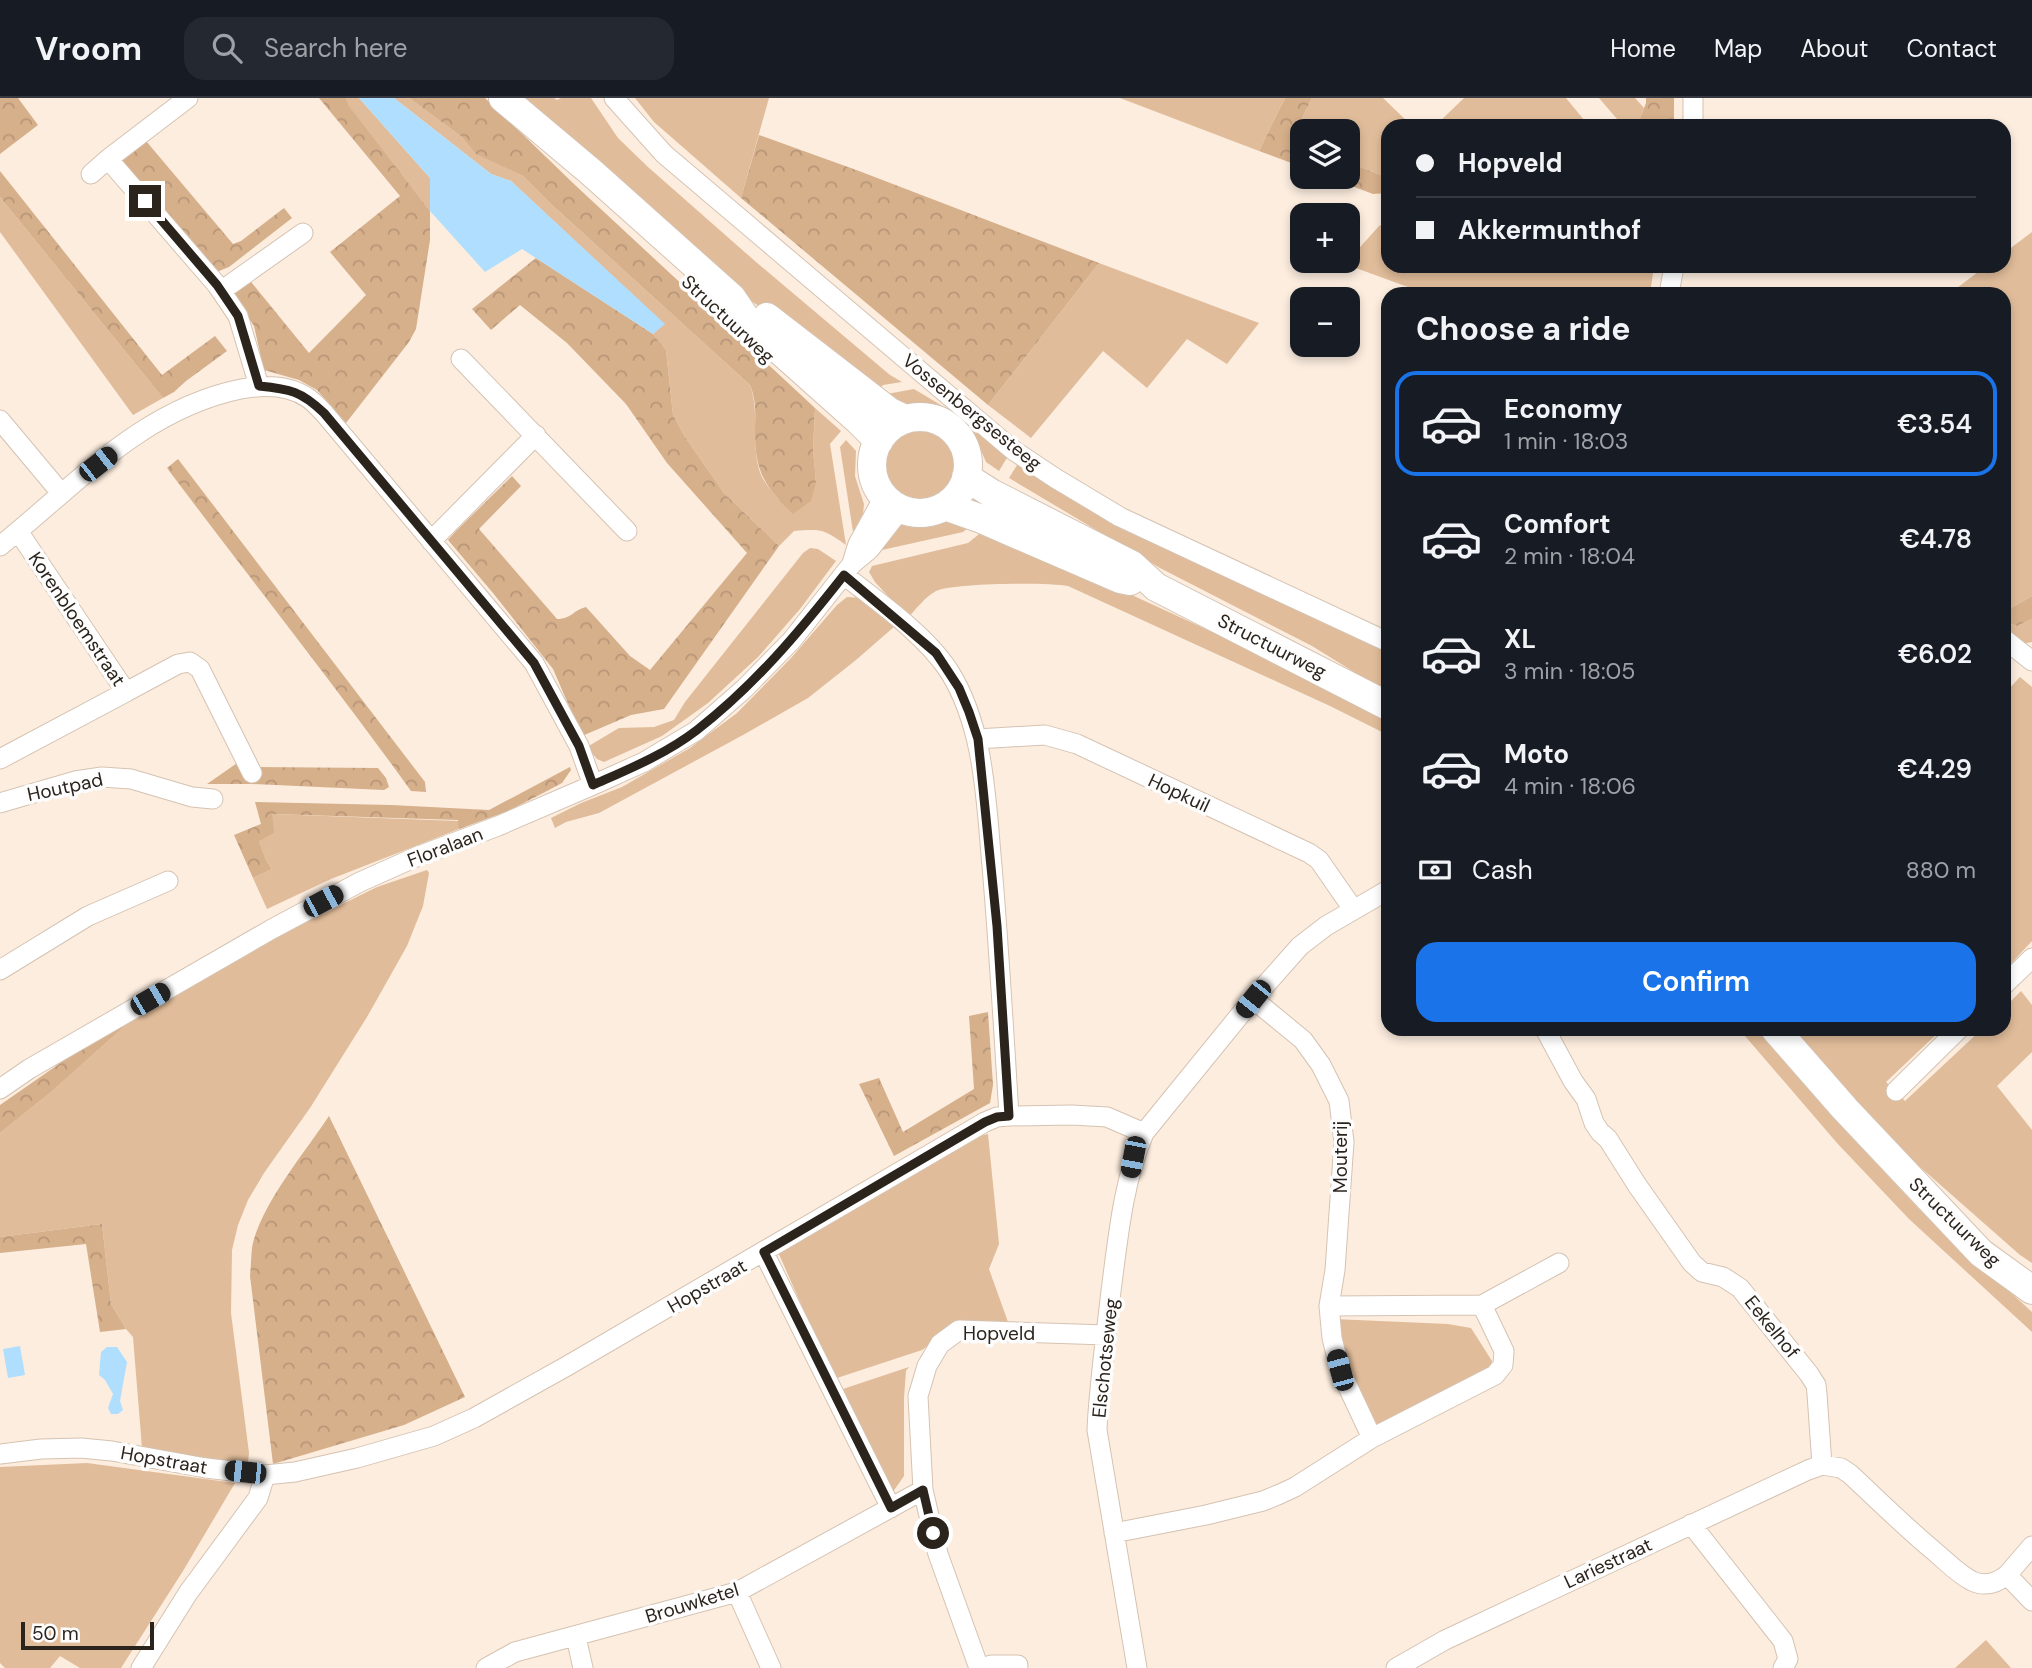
<!DOCTYPE html>
<meta charset="utf-8">
<style>
:root{--surface:#171b24;--page:#242831;--text:#f1f3f6;--muted:#9ea1a6;--line:#363941;--accent:#1a73e8}
body{margin:0;font-family:"DM Sans",sans-serif;background:var(--page);color:var(--text);height:100vh;display:flex;flex-direction:column;font-size:26px;white-space:nowrap}
*{box-sizing:border-box;margin:0}
p{font-size:23px;color:var(--muted)}
.icon{flex:none;width:38px;height:38px;fill:none;stroke:currentColor;stroke-width:2;stroke-linecap:round;stroke-linejoin:round}
.map{position:relative;flex:1;overflow:hidden}
.panel{position:absolute;left:1381px;top:189px;width:630px;height:749px;display:flex;flex-direction:column;background:var(--surface);border-radius:21px;box-shadow:0 4px 10px #0003}
.panel>*{flex:none}
.guide{position:absolute;left:1381px;top:21px;width:630px;height:154px;border-radius:21px;box-shadow:0 4px 10px #0003;display:grid;align-content:center;height:154px;padding:0 35px;background:var(--surface)}
.fabs{position:absolute;left:1290px;top:21px;display:grid;gap:14px}
.fabs a{display:grid;place-items:center;width:70px;height:70px;border-radius:14px;background:var(--surface);box-shadow:0 4px 10px #0003;font-size:35px}
.scale{position:absolute;left:21px;bottom:18px;width:133px;box-sizing:border-box;padding-left:7px;border:4px solid #2b241d;border-top:0;font-size:19px;line-height:24px;white-space:nowrap;color:#2b241d;-webkit-text-stroke:5px #fdfdfd;paint-order:stroke}
.end{position:absolute;width:32px;height:32px;margin:-16px;border:9px solid #2b241d;background:#fff;box-shadow:0 0 0 4px #fff}
.from{border-radius:50%}
.car{position:absolute;width:21px;height:42px;margin:-21px -10px;border-radius:9px;box-shadow:0 0 5px 2px #0007;background:linear-gradient(#222 24%,#8ab4d8 0 40%,#222 0 76%,#8ab4d8 0 86%,#222 0)}
.guide b{display:flex;align-items:center;gap:24px;height:66px;font-size:26px}
.guide b+b{border-top:2px solid var(--line)}
.guide i{width:18px;height:18px;background:var(--text)}
ul{padding:0;list-style:none}
li{display:flex;align-items:center;gap:21px;height:105px;margin:0 14px 10px;padding:0 21px;border:4px solid transparent;border-radius:21px}
li div{flex:1}
li b{display:block;font-size:26px}
li em{font-style:normal;font-weight:600}
li.on{border-color:var(--accent)}
li>.icon{width:63px;height:63px;stroke-width:1.5}
h2{padding:0 35px;font-size:32px;line-height:84px}
.pay{display:flex;align-items:center;gap:18px;height:77px;padding:0 35px;font-size:26px}
.pay p{margin-inline-start:auto}
.action{display:flex;gap:14px;margin-top:auto;padding:14px 35px}
.action a{flex:1;height:80px;border-radius:21px;background:var(--accent);color:#fff;font-size:28px;font-weight:600;line-height:80px;text-align:center}
header{display:flex;align-items:center;gap:42px;box-sizing:border-box;height:98px;padding:0 35px;background:var(--surface);border-bottom:2px solid var(--line)}
header strong{font-size:33px}
nav{display:flex;gap:38px;margin-inline-start:auto;font-size:24px}
.search{width:490px;height:63px;background:var(--page);display:flex;align-items:center;gap:18px;box-sizing:border-box;padding:0 24px;border-radius:21px;color:var(--muted);font-size:26px}
.map>svg:first-child{display:block}
.green{fill:#e0bc9a}
.forest{fill:url(#forest-crowns)}
.water{fill:#afdeff}
.lines{fill:none;stroke-linecap:round;stroke-linejoin:round}
.street-casing{stroke:#d5c3b2;stroke-width:21}
.secondary-casing{stroke:#d5c3b2;stroke-width:30}
.street{stroke:#fff;stroke-width:19}
.secondary{stroke:#fff;stroke-width:28}
.route{stroke:#2b241d;stroke-width:9}
.labels{text-anchor:middle;dominant-baseline:central;stroke-width:7;stroke-linejoin:round;paint-order:stroke}
.street-label{font-size:19px;fill:#2b241d;stroke:#fdfdfd}
</style>
<header>
<strong>Vroom</strong>
<div class="search"><svg class="icon" aria-label="search" viewBox="0 0 24 24"><circle cx="10" cy="10" r="6"/><path d="M15 15l6 6"/></svg>Search here</div>
<nav><a>Home</a><a>Map</a><a>About</a><a>Contact</a></nav>
</header>
<div class="map">
<svg width="2032" height="1570" viewBox="0 0 2032 1570">
<defs>
<pattern id="forest-crowns" width="20" height="18" patternUnits="userSpaceOnUse" patternTransform="scale(1.75)"><rect width="20" height="18" fill="#d6af8b"/><path d="M2 6a3 3 0 1 1 6 0M12 15a3 3 0 1 1 6 0" fill="none" stroke="#b89678"/></pattern>
</defs>
<rect width="100%" height="100%" fill="#fceddf"/>
<path class="green" d="M346 0H359L430 80V113L347 7Z
M394 0H409L462 39 477 56 523 78 551 106 750 287C761 317 749 350 762 379 766 387 773 394 778 401L816 386 813 351 815 310 841 333 830 346 846 447C823 431 822 431 794 433L779 448 724 395 685 339 673 317 666 252 653 236 664 226 511 83 491 76Z
M518 0H554L557 2 561 0H591L618 40 648 69 756 164 890 277 902 284 883 287 876 295 836 264 742 196Z
M635 0H769L741 100 654 24Z
M1120 0H1285L1259 53Z
M1312 0H1383L1412 28H1388V77H1380L1348 64V33H1302V47L1294 42 1293 38Z
M1464 0H1566L1589 28H1435Z
M1599 0H1635L1644 10 1637 28H1623Z
M0 99 163 300 133 317 0 134Z
M1388 124V168H1654L1650 196H1427L1345 166 1379 128Z
M2032 134V498L2004 514V196H1949L1986 168H2004V155Z
M1099 165 1259 225 1227 266 1187 241 1147 290 1103 253 1031 340 988 307Z
M914 291 954 315 1008 358 999 373 986 364 976 341 954 315 931 307 897 308 887 296Z
M885 367a35 35 0 1 1 70 0a35 35 0 1 1-70 0Z
M846 342 856 353 855 378 864 406 863 417 853 434 840 349Z
M1019 364 1388 551V595L1312 548 1160 470 1009 380Z
M949 420 969 429 963 434 873 454 892 429 901 427 925 428Z
M984 429 1286 568 1388 619V637L1330 608 1068 488C1047 484 953 485 936 493 925 499 916 511 908 520L875 484 869 474 872 468 968 445 978 437Z
M810 450 818 451 836 463 800 511 758 559 708 605 662 638 604 664 597 661 587 649 619 630 654 629 674 622 685 604 803 455Z
M847 499 864 500 895 528 856 562 808 600 743 637 599 715 566 724 555 730 551 720 581 705 622 689 690 650 737 615 791 560 837 507Z
M2032 521V544L2021 546 2004 533V523L2017 528Z
M2020 579 2032 589V843L2004 873V596Z
M272 716 459 723V731L331 781 267 811 253 780 272 771 266 762 259 743Z
M427 772 429 775 423 808 407 848 367 919 310 1010 264 1075 248 1102 238 1127 232 1152 231 1215 249 1355 248 1364 236 1365 142 1350 133 1239 126 1231 111 1206 102 1126 0 1139V1035L50 995 144 911 256 849 377 789Z
M2021 893 2032 907V954L1997 988 2032 1032V1165L2020 1157 1894 1046 1788 931H1942L1886 984 1905 1003 1982 931H2004V910Z
M1739 931H1758L1848 1035 1919 1111 2032 1214V1234L1909 1121 1837 1045Z
M988 1036 999 1146 989 1171 1008 1224 939 1240 922 1252 834 1281 778 1154 980 1038Z
M1334 1221 1448 1226 1471 1230 1492 1263 1491 1272 1378 1336 1343 1278Z
M909 1269 906 1273 904 1300V1378L890 1398 834 1294Z
M87 1365 235 1385 183 1473 121 1570H80L60 1558 50 1570H5L0 1565V1369Z
M1986 1542 2011 1570H1955Z"/>
<path class="forest" d="M0 0H18L38 27 0 56Z
M319 0H346L348 7 430 113V142L416 231 409 244 346 325 317 292 299 282 264 272 254 228 230 192 247 179 309 255 366 197 330 154 400 98Z
M409 0H485L575 87 815 310 813 351 816 385 811 403 793 416C766 390 755 375 755 335 755 317 757 304 750 287L551 106 523 78 476 56 462 39Z
M1285 0H1312L1293 38 1294 42 1302 47V69L1259 53Z
M1646 0H1674V28H1637L1646 5Z
M759 37 859 73 1099 165 988 307 741 100Z
M146 43 233 146 241 143 284 110 292 120 229 169 219 173 213 172 122 63Z
M1348 64 1380 77H1388V95L1373 96 1328 79H1348Z
M0 73 162 277 215 238 227 253 186 283 174 294 163 300 0 99Z
M536 160 653 236 666 252 673 317 685 339 724 395 779 448 664 611 631 617 582 638 553 571 493 495 448 442 456 433 512 378 521 388 479 431 557 521C572 521 573 512 586 509L630 558 650 572 747 455 667 365 626 306 567 245 520 207 491 232 472 211Z
M178 361 425 684 426 694 411 693C332 583 248 478 167 370Z
M2032 498V521L2017 528 2004 523V514Z
M240 663 248 669 378 670 386 680 389 689 384 692 252 686H207Z
M570 669 571 672 562 685 545 694 508 713 459 731 458 722 272 716 274 735 259 743 266 762 272 771 253 780 234 737 261 726 255 704 391 707 489 712Z
M144 911 50 995 0 1035V1007L105 934Z
M988 914 993 987 990 1005 894 1058 859 986 879 980 903 1034 974 991 969 918Z
M329 1018 465 1299 404 1327 273 1366 250 1178C251 1169 251 1159 252 1150 259 1109 306 1053 329 1018Z
M102 1126 111 1206 126 1231 100 1234 86 1146 0 1155V1139Z"/>
<path class="water" d="M359 0H394L491 76 511 83 665 226 653 236 522 151 485 174 430 113V80Z
M20 1248 25 1277 8 1280 3 1251Z
M107 1249H117L127 1264 120 1303 123 1312 118 1316H111L108 1310 113 1296 105 1282 99 1277 101 1254Z"/>
<g class="lines">
<defs>
<path id="street" d="M188 0 108 61 217 187 238 218 259 288
M614 0 664 56 1013 352 1055 380 1120 419 1388 544
M1693 28V0
M91 76 108 61
M221 193 303 135
M1669 196 1674 168
M461 261 627 433
M0 322 61 395
M431 443 536 337
M0 448C75 388 142 311 241 291 263 287 289 287 308 300 314 304 319 310 324 315L534 565 579 648 593 687
M852 465 858 446 884 399
M844 477C877 503 926 537 949 573 985 630 986 704 992 768 999 851 1004 935 1009 1018
M2004 541 2032 563
M126 594 178 566 190 564 200 571 252 675
M977 641 1045 637 1077 646 1309 755 1319 762 1353 811
M0 661 126 594 18 433
M0 705 75 683 102 679 131 681 192 699 213 701
M0 872 88 818 168 783
M2004 887 2032 860
M1253 901 1303 942 1321 967 1339 1003 1344 1044 1335 1172 1329 1208 1332 1240 1340 1272 1372 1340
M1545 931 1573 983 1586 1001 1594 1025 1600 1034 1608 1041 1637 1087 1692 1165 1702 1174 1723 1179 1740 1190 1809 1276 1816 1287 1817 1296 1822 1367 1841 1370 1850 1376C1878 1402 1905 1429 1934 1453 1946 1463 1958 1476 1972 1483 1985 1489 1997 1485 2007 1477L2032 1503
M0 991 29 971 272 831 360 784 416 759 498 728 593 687 644 664 696 633 744 591 792 542 852 466 869 452 901 411
M1896 993 1959 931
M764 1155 891 1410
M1329 1208 1482 1207 1559 1165
M0 1356 41 1351 81 1350 112 1353 206 1370 265 1377 295 1374 357 1360 434 1338 474 1320 567 1268 985 1024 997 1019 1009 1018 1072 1017 1107 1019 1144 1035
M1691 1426 1783 1543 1788 1561 1783 1570
M1114 1435 1206 1417 1263 1403 1280 1396 1295 1389 1372 1340 1495 1277 1503 1267 1504 1253 1482 1207
M2007 1477 2032 1448
M737 1494 771 1570
M576 1539 583 1570
M141 1570 188 1495 258 1400 265 1377
M486 1570 515 1554 737 1494 923 1392
M979 1570 938 1456 923 1392 918 1298 927 1268 940 1246 959 1232 1106 1237
M981 1570 992 1567H1018
M1137 1570 1097 1332C1099 1286 1106 1239 1111 1193 1118 1140 1123 1084 1144 1035L1253 901 1300 848 1326 828 1388 792
M1396 1570 1445 1542 1808 1372 1822 1367"/>
<path id="secondary" d="M503 0 591 74 732 200 749 225 858 322 879 343
M767 219 890 314 905 321
M872 367a48 48 0 1 1 96 0a48 48 0 1 1-96 0Z
M966 379 991 395 1132 467 1156 489 1388 608
M945 408 979 420 1120 481 1130 483
M1775 931 1845 1011 1981 1155 2032 1192"/>
</defs>
<use href="#street" class="street-casing"/>
<use href="#secondary" class="secondary-casing"/>
<use href="#street" class="street"/>
<use href="#secondary" class="secondary"/>
</g>
<g class="lines">
<path class="route" d="M145 103 217 187 238 218 259 288C290 291 301 293 324 315L534 565 579 648 593 687C629 671 666 656 697 632 754 588 800 533 844 477L936 555 959 590 969 614 978 641 997 828 1009 1018 997 1019 985 1024 764 1154 891 1410 923 1392 933 1435"/>
</g>
<g class="labels">
<g class="street-label">
<text transform="translate(728 221) rotate(43)">Structuurweg</text>
<text transform="translate(972 314) rotate(39)">Vossenbergsesteeg</text>
<text transform="translate(77 521) rotate(56)">Korenbloemstraat</text>
<text transform="translate(1272 548) rotate(27)">Structuurweg</text>
<text transform="translate(65 689) rotate(-12)">Houtpad</text>
<text transform="translate(1179 695) rotate(25)">Hopkuil</text>
<text transform="translate(445 749) rotate(-21)">Floralaan</text>
<text transform="translate(1340 1059) rotate(-90)">Mouterij</text>
<text transform="translate(1955 1124) rotate(44)">Structuurweg</text>
<text transform="translate(707 1188) rotate(-30)">Hopstraat</text>
<text transform="translate(1772 1229) rotate(51)">Eekelhof</text>
<text x="999" y="1235">Hopveld</text>
<text transform="translate(1105 1260) rotate(-84)">Elschotseweg</text>
<text transform="translate(164 1362) rotate(10)">Hopstraat</text>
<text transform="translate(1608 1465) rotate(-25)">Lariestraat</text>
<text transform="translate(692 1505) rotate(-17)">Brouwketel</text>
</g>
</g>
</svg>
<div class="fabs">
<a><svg class="icon" aria-label="layers" viewBox="0 0 24 24"><path d="M12 4l9 5-9 5-9-5zM3 14l9 5 9-5"/></svg></a>
<a>+</a>
<a>−</a>
</div>
<div class="scale">50 m</div>
<i class="end from" style="left:933px;top:1435px"></i>
<i class="end" style="left:145px;top:103px"></i>
<i class="car" style="left:98px;top:366px;rotate:52deg"></i>
<i class="car" style="left:323px;top:803px;rotate:62deg"></i>
<i class="car" style="left:150px;top:901px;rotate:60deg"></i>
<i class="car" style="left:1253px;top:901px;rotate:219deg"></i>
<i class="car" style="left:1133px;top:1059px;rotate:191deg"></i>
<i class="car" style="left:1340px;top:1272px;rotate:345deg"></i>
<i class="car" style="left:245px;top:1374px;rotate:276deg"></i>
<div class="guide">
<b><i class="from"></i>Hopveld</b>
<b><i></i>Akkermunthof</b>
</div>
<section class="panel">
<h2>Choose a ride</h2>
<ul>
<li class="on"><svg class="icon" aria-label="car" viewBox="0 0 24 24"><path d="M5 17H2v-5l4-1 3-4h7l3 4 3 1v5h-3M9 17h6M6 11h13"/><circle cx="7" cy="17" r="2"/><circle cx="17" cy="17" r="2"/></svg><div><b>Economy</b><p>1 min · 18:03</p></div><em>€3.54</em></li>
<li><svg class="icon" aria-label="car" viewBox="0 0 24 24"><path d="M5 17H2v-5l4-1 3-4h7l3 4 3 1v5h-3M9 17h6M6 11h13"/><circle cx="7" cy="17" r="2"/><circle cx="17" cy="17" r="2"/></svg><div><b>Comfort</b><p>2 min · 18:04</p></div><em>€4.78</em></li>
<li><svg class="icon" aria-label="car" viewBox="0 0 24 24"><path d="M5 17H2v-5l4-1 3-4h7l3 4 3 1v5h-3M9 17h6M6 11h13"/><circle cx="7" cy="17" r="2"/><circle cx="17" cy="17" r="2"/></svg><div><b>XL</b><p>3 min · 18:05</p></div><em>€6.02</em></li>
<li><svg class="icon" aria-label="car" viewBox="0 0 24 24"><path d="M5 17H2v-5l4-1 3-4h7l3 4 3 1v5h-3M9 17h6M6 11h13"/><circle cx="7" cy="17" r="2"/><circle cx="17" cy="17" r="2"/></svg><div><b>Moto</b><p>4 min · 18:06</p></div><em>€4.29</em></li>
</ul>
<div class="pay"><svg class="icon" aria-label="cash" viewBox="0 0 24 24"><path d="M3 7h18v10H3z"/><circle cx="12" cy="12" r="2"/></svg>Cash<p>880 m</p></div>
<div class="action"><a>Confirm</a></div>
</section>
</div>
